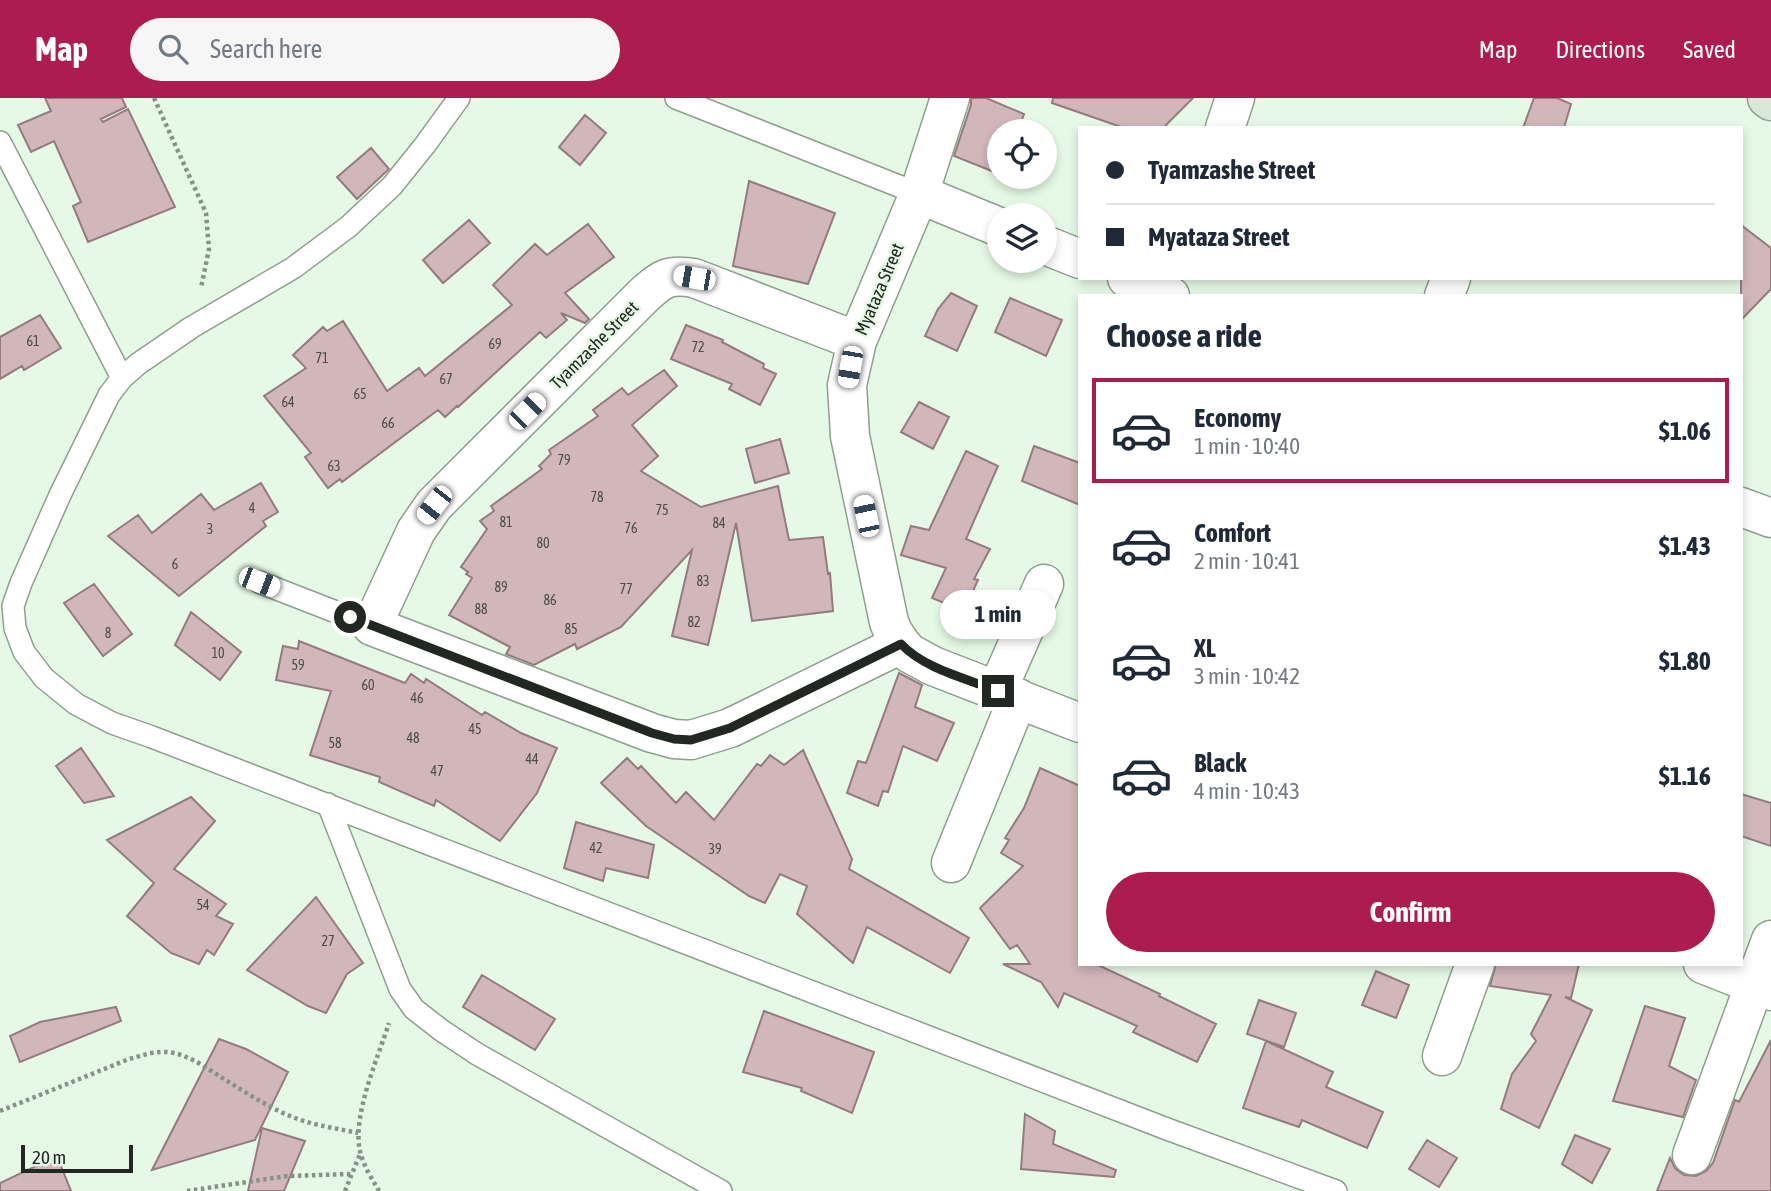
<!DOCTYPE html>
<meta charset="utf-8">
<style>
:root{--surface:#fff;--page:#f6f6f7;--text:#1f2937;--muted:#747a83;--line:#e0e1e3;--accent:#ad1c4e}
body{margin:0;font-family:"Asap Condensed",sans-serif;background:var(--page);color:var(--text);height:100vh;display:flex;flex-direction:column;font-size:26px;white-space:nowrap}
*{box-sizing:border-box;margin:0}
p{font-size:23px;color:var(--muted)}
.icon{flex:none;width:38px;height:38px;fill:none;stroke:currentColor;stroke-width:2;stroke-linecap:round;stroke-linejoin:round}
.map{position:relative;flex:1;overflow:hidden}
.panel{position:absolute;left:1078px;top:196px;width:665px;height:672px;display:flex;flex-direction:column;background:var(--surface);border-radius:0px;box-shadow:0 4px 10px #0003}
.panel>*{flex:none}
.banner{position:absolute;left:1078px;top:28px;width:665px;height:154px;border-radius:0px;box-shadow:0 4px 10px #0003;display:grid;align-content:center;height:154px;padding:0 28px;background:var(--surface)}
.tools{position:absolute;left:987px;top:21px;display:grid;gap:14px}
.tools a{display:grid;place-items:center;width:70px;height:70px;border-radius:50%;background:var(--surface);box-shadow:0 4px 10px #0003;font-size:35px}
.scale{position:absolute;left:21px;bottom:18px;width:112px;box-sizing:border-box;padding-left:7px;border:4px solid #212821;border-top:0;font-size:19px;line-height:24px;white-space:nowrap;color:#212821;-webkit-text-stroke:5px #e6f9e6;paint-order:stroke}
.end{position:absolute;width:32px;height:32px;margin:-16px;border:9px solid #212821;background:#fff;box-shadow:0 0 0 4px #fff}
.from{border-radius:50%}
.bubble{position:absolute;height:49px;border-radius:24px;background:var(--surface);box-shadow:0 4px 10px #0003;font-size:23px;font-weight:700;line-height:49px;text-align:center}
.car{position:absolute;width:21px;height:42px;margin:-21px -10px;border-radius:9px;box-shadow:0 0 5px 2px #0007;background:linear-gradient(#fff 24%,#345 0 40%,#fff 0 76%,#345 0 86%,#fff 0)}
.banner b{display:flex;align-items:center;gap:24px;height:66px;font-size:26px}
.banner b+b{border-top:2px solid var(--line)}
.banner i{width:18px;height:18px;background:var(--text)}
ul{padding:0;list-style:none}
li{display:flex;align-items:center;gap:21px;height:105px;margin:0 14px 10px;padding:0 14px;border:4px solid transparent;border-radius:0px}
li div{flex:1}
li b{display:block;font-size:26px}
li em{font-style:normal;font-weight:700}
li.current{border-color:var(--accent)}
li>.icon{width:63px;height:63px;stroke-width:1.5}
h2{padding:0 28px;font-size:32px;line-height:84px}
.action{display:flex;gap:14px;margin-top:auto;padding:14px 28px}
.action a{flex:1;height:80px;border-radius:42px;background:var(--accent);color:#fff;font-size:28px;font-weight:700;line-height:80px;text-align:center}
header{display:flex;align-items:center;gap:42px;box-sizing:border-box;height:98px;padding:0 35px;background:var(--accent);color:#fff}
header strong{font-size:33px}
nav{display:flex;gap:38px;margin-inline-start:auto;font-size:24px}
.search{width:490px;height:63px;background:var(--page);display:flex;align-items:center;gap:18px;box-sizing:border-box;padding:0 24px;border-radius:38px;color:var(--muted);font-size:26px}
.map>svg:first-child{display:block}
.building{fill:#d1b6ba;stroke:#947b7f;stroke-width:2}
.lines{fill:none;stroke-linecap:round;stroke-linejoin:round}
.service-casing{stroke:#8e9f8e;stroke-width:24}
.minor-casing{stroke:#8e9f8e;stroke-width:41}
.secondary-casing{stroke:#8e9f8e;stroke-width:41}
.path{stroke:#859285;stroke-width:4.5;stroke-dasharray:3.5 3.5;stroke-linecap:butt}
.service{stroke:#fff;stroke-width:21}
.minor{stroke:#fff;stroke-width:38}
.secondary{stroke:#d8e8d9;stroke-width:38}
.route{stroke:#212821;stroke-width:9}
.labels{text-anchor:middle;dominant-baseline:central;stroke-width:5;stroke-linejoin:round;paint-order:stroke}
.number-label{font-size:14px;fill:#4d4c47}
.street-label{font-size:18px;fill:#212821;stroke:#e6f9e6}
</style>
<header>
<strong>Map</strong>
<div class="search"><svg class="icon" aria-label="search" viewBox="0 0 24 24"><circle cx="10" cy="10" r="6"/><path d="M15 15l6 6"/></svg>Search here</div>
<nav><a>Map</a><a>Directions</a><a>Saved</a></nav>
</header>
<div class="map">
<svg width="1771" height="1093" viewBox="0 0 1771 1093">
<rect width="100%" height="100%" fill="#e6f9e6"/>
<path class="building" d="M45 0H122L126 9 101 21 103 24 128 11 175 109 88 144 73 108 81 104 54 43 31 54 18 27 51 13Z
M971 0H986L1024 16 1018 33H999V76L954 58 971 7Z
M1053 0H1193L1163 30H1124L1052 5Z
M1534 0H1557L1571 6 1564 30H1523Z
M585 17 606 35 580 67 559 49Z
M371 50 389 71 357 101 337 79Z
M749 83 835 115 808 186 733 168Z
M469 122 490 145 443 185 423 162Z
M588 126 614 159 565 195 589 221 585 225 561 215 567 222 546 240 540 234 458 309 457 308 445 319 438 312 342 384 340 381 328 390 305 359 311 355 264 298 306 270 293 257 323 229 327 233 343 223 387 293 419 270 425 278 512 207 493 187 535 146 547 157Z
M1741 127 1771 150V191L1741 222Z
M951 195 977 208 957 253 925 238 938 211Z
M1010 200 1062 222 1046 258 995 234Z
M40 217 61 250 24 272 22 268 0 281V239Z
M686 227 723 242 722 244 764 266 763 270 776 276 760 307 729 291 732 286 671 261Z
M664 272 677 288 632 327 658 358 641 373 701 409 778 388 789 442 823 439 828 476 830 475 833 513 752 523 736 425 708 547 672 538 692 452 621 529 577 551 575 546 534 567 506 556 510 549 449 517 472 480 466 476 468 474 461 469 487 431 480 423 494 413 491 408 542 371 539 368 551 356 549 352 598 318 593 312 622 290 628 297Z
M919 304 949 319 933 351 901 334Z
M780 341 789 375 755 385 746 351Z
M1034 348 1080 365V407L1022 383Z
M966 353 998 368 966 441 990 451 974 481 978 482 964 513 932 500 946 470 901 457 911 428 929 432Z
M261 385 278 414 263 423 266 428 179 498 108 438 138 417 152 435 201 396 214 412Z
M94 486 132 536 103 558 64 505Z
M191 514 241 554 220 582 175 547Z
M299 543 405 585 411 576 424 585 426 581 482 617 485 614 521 635 557 650 537 695 500 743 436 702 434 708 379 684 380 679 310 657 331 593 276 582 283 548 298 551Z
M899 575 922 587 915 609 954 625 937 663 903 648 888 694 883 693 878 708 847 695 858 663 866 665Z
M81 650 114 698 84 705 56 668Z
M803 652 852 761 849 771 969 840 950 875 867 829 853 865 797 816 807 788 780 776 765 805 749 798 646 728 601 685 627 660 638 671 641 668 676 705 686 694 714 722 757 666 761 668 770 657 784 667Z
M1040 670 1080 688V866H1096L1160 896 1159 898 1216 926 1197 964 1133 934 1137 928 1064 895 1058 909 1041 884 1003 866H1030L1017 847 1010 851 980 810 1023 768 1001 755 1009 742 1005 740 1024 710Z
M1741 696 1771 705V748L1741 738Z
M191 699 215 723 174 771 226 806 216 818 233 826 214 857 207 852 199 866 171 855 127 818 154 785 107 742Z
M576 724 654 747 648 780 606 770 603 783 564 770Z
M316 799 363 865 347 876 326 915 308 908 247 872Z
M1496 866H1579L1571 900 1565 899 1592 912 1539 1030 1501 1011 1512 976 1536 943 1531 936 1551 897 1490 888Z
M1376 873 1409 887 1396 920 1362 907Z
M482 877 555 921 535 952 463 909Z
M1259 902 1296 915 1284 949 1247 936Z
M1645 908 1685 920 1669 968 1696 982 1683 1019 1613 1003Z
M116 909 121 923 20 964 10 938 40 924Z
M764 913 874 954 852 1015 801 993 802 990 743 974Z
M219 941 246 951 288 974 255 1042 152 1072Z
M1771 942V1093H1657L1670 1060 1675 1070 1684 1077 1696 1078 1706 1073 1713 1065 1735 1002 1739 1004Z
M1266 943 1333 974 1326 989 1383 1014 1367 1050 1302 1022 1299 1029 1243 1010Z
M1025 1016 1055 1033 1053 1046 1116 1072 1114 1079 1021 1071Z
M262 1030 305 1043 284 1093H248Z
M1575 1037 1610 1051 1592 1085 1562 1066Z
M1427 1042 1457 1060 1439 1089 1409 1071Z
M57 1058 71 1093H0V1085Z"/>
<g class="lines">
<defs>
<path id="service" d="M459 0 425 47 392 88 348 129 293 170 192 229 138 266 122 280 109 297 60 397 21 485 13 508 15 530 24 554 44 580 76 606 112 625 152 639 1167 1031 1336 1093
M676 0 919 96
M0 44 122 280
M259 484 372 528
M328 706 400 891 414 911 441 932 477 956 721 1093"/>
<path id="minor" d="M950 0 919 96 857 243 847 287 850 338 889 524 893 534 901 546 909 555 933 568 1080 625
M1225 30 1235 0
M919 96 999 129
M1045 147 1080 161
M1127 180 1170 198
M1444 198 1451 180
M857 243 694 180C669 176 663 180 645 196L434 407 416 433 372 528 652 635 674 641 691 642 730 630 901 546
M1741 409 1771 420
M997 593 1044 486
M951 765 1018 600
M1703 866 1771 893
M1442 958 1475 866
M1692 1057 1771 842"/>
<path id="secondary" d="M1767 0 1771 3"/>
</defs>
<use href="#service" class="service-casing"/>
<use href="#minor" class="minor-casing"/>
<use href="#secondary" class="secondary-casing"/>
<path class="path" d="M154 0 206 115 209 151 201 190
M0 1013 129 961C141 958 153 953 166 954 187 955 206 970 224 981 245 994 266 1008 290 1018 311 1027 335 1030 358 1035
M187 1093 287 1078 352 1076
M345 1093 360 1056
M379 1093C372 1081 363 1067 360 1053 352 1017 378 960 389 925"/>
<use href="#service" class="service"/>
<use href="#minor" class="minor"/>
<use href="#secondary" class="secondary"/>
</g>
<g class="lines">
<path class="route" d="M350 519 652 635 674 641 691 642 730 630 901 546C925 571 965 580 998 593"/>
</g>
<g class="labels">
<g class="number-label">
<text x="33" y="243">61</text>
<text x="495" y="246">69</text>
<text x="698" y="249">72</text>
<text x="322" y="260">71</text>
<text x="446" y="281">67</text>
<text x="360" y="296">65</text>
<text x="288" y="304">64</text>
<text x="388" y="325">66</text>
<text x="564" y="362">79</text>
<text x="334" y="368">63</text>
<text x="597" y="399">78</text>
<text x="252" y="410">4</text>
<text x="662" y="412">75</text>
<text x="506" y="424">81</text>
<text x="719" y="425">84</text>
<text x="631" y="430">76</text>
<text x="210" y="431">3</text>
<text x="543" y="445">80</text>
<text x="175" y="466">6</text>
<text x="703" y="483">83</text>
<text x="501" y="489">89</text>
<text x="626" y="491">77</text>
<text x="550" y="502">86</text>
<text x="481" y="511">88</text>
<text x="694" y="524">82</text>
<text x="571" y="531">85</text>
<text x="108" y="535">8</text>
<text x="218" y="555">10</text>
<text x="298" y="567">59</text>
<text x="368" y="587">60</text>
<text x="417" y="600">46</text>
<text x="475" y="631">45</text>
<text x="413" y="640">48</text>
<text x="335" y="645">58</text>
<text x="532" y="661">44</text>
<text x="437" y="673">47</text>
<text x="596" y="750">42</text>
<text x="715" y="751">39</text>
<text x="203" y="807">54</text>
<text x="328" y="843">27</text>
</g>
<g class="street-label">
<text transform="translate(879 191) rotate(-67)">Myataza Street</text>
<text transform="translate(594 247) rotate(-45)">Tyamzashe Street</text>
</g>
</g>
</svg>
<div class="tools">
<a><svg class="icon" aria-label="locate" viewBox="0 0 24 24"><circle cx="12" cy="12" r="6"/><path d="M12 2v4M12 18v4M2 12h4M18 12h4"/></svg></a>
<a><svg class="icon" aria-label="layers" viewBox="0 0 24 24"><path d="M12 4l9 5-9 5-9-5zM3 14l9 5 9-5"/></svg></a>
</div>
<div class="scale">20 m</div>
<i class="end from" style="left:350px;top:519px"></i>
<i class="end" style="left:998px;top:593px"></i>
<div class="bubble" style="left:940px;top:492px;width:116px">1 min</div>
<i class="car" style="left:694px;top:180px;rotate:280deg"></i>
<i class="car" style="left:850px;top:269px;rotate:190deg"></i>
<i class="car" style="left:527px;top:313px;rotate:45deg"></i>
<i class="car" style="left:434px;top:407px;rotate:218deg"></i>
<i class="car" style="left:866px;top:418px;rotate:348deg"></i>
<i class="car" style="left:259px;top:484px;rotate:111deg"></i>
<div class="banner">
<b><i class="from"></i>Tyamzashe Street</b>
<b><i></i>Myataza Street</b>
</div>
<section class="panel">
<h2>Choose a ride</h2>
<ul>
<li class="current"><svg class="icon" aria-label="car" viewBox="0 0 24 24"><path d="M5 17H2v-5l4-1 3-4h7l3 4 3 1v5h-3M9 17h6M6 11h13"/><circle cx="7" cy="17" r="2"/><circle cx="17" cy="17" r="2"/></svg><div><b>Economy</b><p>1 min · 10:40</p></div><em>$1.06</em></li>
<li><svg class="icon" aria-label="car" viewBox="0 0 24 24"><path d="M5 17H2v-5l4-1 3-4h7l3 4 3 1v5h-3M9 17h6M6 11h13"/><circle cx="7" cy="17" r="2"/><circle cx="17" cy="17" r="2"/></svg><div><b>Comfort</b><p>2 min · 10:41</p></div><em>$1.43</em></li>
<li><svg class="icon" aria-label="car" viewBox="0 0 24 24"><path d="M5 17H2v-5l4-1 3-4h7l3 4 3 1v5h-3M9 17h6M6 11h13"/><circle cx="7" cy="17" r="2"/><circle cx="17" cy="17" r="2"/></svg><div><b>XL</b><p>3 min · 10:42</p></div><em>$1.80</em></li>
<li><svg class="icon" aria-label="car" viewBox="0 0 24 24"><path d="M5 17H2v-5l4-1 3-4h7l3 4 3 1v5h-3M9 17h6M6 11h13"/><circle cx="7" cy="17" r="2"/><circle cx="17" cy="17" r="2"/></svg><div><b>Black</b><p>4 min · 10:43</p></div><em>$1.16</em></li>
</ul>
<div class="action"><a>Confirm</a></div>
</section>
</div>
